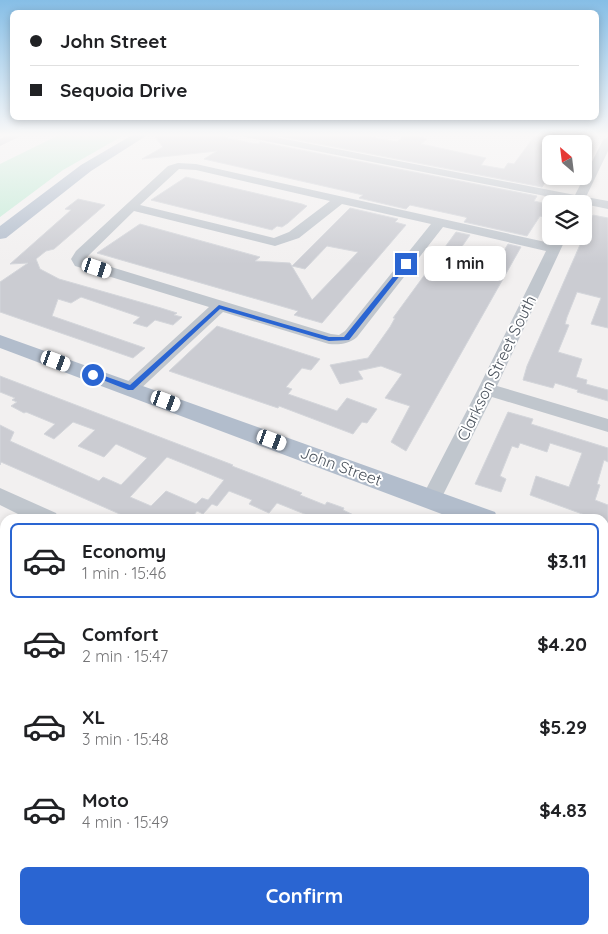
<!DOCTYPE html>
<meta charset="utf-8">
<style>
:root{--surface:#fff;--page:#f6f6f6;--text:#202124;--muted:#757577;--line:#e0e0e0;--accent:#2a65d2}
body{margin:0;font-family:Quicksand,sans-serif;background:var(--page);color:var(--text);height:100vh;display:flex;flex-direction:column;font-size:19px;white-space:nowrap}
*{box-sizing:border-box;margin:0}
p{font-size:16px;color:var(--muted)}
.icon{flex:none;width:28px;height:28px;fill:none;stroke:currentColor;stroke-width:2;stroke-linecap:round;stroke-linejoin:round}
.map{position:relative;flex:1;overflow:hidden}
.sheet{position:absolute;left:0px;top:514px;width:609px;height:421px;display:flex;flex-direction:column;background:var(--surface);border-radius:15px 15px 0 0;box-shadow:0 2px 8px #0003}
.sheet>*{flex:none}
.hud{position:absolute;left:10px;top:10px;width:589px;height:110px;border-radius:8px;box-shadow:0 2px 8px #0003;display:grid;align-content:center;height:110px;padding:0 20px;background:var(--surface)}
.needle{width:32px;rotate:332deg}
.tools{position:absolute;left:542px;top:135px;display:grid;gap:10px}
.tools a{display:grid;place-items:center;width:50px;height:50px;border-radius:8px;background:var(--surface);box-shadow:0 2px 8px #0003;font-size:25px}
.end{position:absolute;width:22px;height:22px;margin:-11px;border:6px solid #2a65d2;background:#fff;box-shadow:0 0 0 2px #fff}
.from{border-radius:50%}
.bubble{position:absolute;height:35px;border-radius:8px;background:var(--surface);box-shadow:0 2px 8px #0003;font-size:16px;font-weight:700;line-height:35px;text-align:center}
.car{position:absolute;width:15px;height:30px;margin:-15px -8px;border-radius:6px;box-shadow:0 0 4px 1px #0007;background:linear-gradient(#fff 24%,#345 0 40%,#fff 0 76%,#345 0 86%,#fff 0)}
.hud b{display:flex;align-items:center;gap:18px;height:48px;font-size:19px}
.hud b+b{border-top:1px solid var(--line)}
.hud i{width:12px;height:12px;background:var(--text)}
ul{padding:9px 0 0;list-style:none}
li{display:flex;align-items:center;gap:15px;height:75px;margin:0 10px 8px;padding:0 10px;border:2px solid transparent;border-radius:8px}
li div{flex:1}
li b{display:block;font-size:19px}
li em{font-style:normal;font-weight:700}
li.active{border-color:var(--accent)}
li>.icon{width:45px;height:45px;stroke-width:1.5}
.button{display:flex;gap:10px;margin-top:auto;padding:10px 20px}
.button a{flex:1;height:58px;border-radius:8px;background:var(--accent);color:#fff;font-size:20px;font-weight:700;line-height:58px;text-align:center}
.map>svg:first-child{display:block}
.green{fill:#c3ebd6}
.building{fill:#cbccd2;stroke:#d4d6db;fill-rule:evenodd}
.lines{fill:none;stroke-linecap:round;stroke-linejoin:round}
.minor{fill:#c0c6cd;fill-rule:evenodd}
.major{fill:#b2bdcc;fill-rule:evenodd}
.route{fill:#2a65d2}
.labels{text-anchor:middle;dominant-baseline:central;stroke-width:4;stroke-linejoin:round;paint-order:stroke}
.street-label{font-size:16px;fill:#4a525c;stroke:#fff}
</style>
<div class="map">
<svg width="608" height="934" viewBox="0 0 608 934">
<rect width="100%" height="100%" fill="#f2f0f0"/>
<path class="green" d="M61 134H126L63 170 0 217V164Z"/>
<path class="building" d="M163 134H224L219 136 250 143 259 144 260 142 537 196 534 201 551 205 544 217 540 216 527 236 464 222 467 218 465 217 410 205 406 209 359 198 363 195 204 159 217 151 142 159 163 147 155 137Z
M267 134H324L342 137 346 134H355L397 142 406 134 427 139 421 144 486 158 481 165 504 169 508 163 514 164 536 134H560L553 144H551V147L544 158 551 160V184L545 183 542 187Z
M186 177 302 204 307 206 288 223 282 227 277 226 272 230 151 200Z
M78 199 105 205 54 249 46 251 36 259 40 269 59 279 161 308 177 313 174 315 182 317 173 325 155 320 147 327 133 323 140 317 81 297 71 303 58 299 52 316 145 348 133 358 0 312V282L28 263 10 264 71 210 65 209Z
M350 208 398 219 395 222 406 225 322 323 294 315 298 311 97 253 140 224 260 257 255 261 290 263 312 300 358 252 327 246 305 269 292 266Z
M593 215 608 218V328L591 324 601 298 577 292 567 317 565 324 569 325 558 352 582 359 576 377 587 380 586 384 608 390V401L577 392 578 390 555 383 553 388 523 380 527 366Z
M456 232 470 235 456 255 485 261 489 254H502L508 244 521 247 406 451 391 442 410 406 385 398 402 374 381 366 358 371 363 379 340 384 330 365 368 358 390 327 395 318H393Z
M217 326 320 359 311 370 302 368 286 387 292 389 288 394 337 411 347 398 377 409 367 423 362 422 353 434 279 406 278 408 269 405 169 371Z
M0 376 233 465 232 466 302 493 300 495 325 505 327 502 344 508 343 510 362 519H317L277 503 269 513 249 504 252 500 229 491 217 506 212 504 203 514 197 511 191 519H131L1 462 0 465V425L14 432 10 441 99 481 103 477 121 485 147 458 116 444 104 457 78 446 95 430 73 422 54 439 44 434 55 424 26 412 24 413 11 406 17 402 12 400 15 398 0 392ZM167 457 197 469 224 480 208 500 202 498 196 504 166 491 151 506 130 497Z
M508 412 533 419 531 424 608 448V462L604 460 597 484 600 485 595 500 608 505V523L604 522V519H596L530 495 536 476 569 487 582 453 550 443 547 452 520 443 518 448 512 446 500 476 506 479 501 492 475 484Z"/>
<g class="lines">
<path class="minor" d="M12 134H25L0 146V139Z
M240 134H259L575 195 603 140 608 137V151L586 197 608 201V209L584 204H570L571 201 245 137Z
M178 163 196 164 550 243 554 236H564L566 238 497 386 608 419V432L492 397 438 505 431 507 424 505 421 499 478 389 546 251 443 227 357 337C349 344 339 345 329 344L223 312 137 392 131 394 125 392 122 388 125 384 209 307 75 266 71 259 76 251 168 166ZM179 169 196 170 330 201 289 232 274 238 140 205ZM342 204 431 224 345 331 339 335 331 334 85 259 134 211 275 246 299 238Z
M0 488 56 513 59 519H28L0 505Z
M604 767 608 769V799L604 797Z
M307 930H345L347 934H309Z"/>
<path class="major" d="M134 134H149L91 171 6 238 0 239V226L81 165Z
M0 335 495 512 498 519H455L0 348Z
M604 550 608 551V575L604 574Z"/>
</g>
<linearGradient id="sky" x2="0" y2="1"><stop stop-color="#86bee6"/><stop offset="0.51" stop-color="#f9f8f8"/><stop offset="1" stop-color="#f9f8f8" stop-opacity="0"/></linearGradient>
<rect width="608" height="264" fill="url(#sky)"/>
<path class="route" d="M404 263 409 264 349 340 329 341 220 309 133 390H128L90 375 93 372 130 385 219 305 329 337H344Z"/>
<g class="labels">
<g class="street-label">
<text transform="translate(496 368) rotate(-64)">Clarkson Street South</text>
<text transform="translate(341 466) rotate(20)">John Street</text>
</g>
</g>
</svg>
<div class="tools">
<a><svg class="needle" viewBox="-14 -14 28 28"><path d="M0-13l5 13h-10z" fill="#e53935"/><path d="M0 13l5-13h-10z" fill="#757577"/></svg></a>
<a><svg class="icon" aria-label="layers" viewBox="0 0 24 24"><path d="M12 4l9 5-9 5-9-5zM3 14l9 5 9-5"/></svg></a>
</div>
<i class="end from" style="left:93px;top:375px"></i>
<i class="end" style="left:406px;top:264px"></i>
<div class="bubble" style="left:424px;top:246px;width:82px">1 min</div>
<i class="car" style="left:97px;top:268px;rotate:108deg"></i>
<i class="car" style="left:56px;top:361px;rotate:110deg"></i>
<i class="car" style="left:166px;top:401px;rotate:110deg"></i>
<i class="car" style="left:272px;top:440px;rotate:110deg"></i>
<div class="hud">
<b><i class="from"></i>John Street</b>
<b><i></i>Sequoia Drive</b>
</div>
<section class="sheet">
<ul>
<li class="active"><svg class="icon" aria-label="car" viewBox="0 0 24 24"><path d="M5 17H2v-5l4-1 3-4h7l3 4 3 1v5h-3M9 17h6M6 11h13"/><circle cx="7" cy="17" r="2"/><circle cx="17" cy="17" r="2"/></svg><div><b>Economy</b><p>1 min · 15:46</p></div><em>$3.11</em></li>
<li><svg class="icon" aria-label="car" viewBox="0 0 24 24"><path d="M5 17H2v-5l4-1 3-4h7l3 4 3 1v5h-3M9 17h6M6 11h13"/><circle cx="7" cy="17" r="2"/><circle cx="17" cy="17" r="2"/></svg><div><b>Comfort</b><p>2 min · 15:47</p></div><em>$4.20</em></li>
<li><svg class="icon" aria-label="car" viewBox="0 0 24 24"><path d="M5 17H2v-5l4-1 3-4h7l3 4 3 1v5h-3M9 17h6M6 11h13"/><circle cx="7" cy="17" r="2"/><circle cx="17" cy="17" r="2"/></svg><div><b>XL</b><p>3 min · 15:48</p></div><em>$5.29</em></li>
<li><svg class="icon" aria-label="car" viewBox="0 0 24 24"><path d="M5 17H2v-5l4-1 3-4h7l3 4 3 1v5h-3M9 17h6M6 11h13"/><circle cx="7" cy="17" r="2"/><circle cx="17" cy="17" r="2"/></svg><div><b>Moto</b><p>4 min · 15:49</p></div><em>$4.83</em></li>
</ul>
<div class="button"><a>Confirm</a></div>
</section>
</div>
